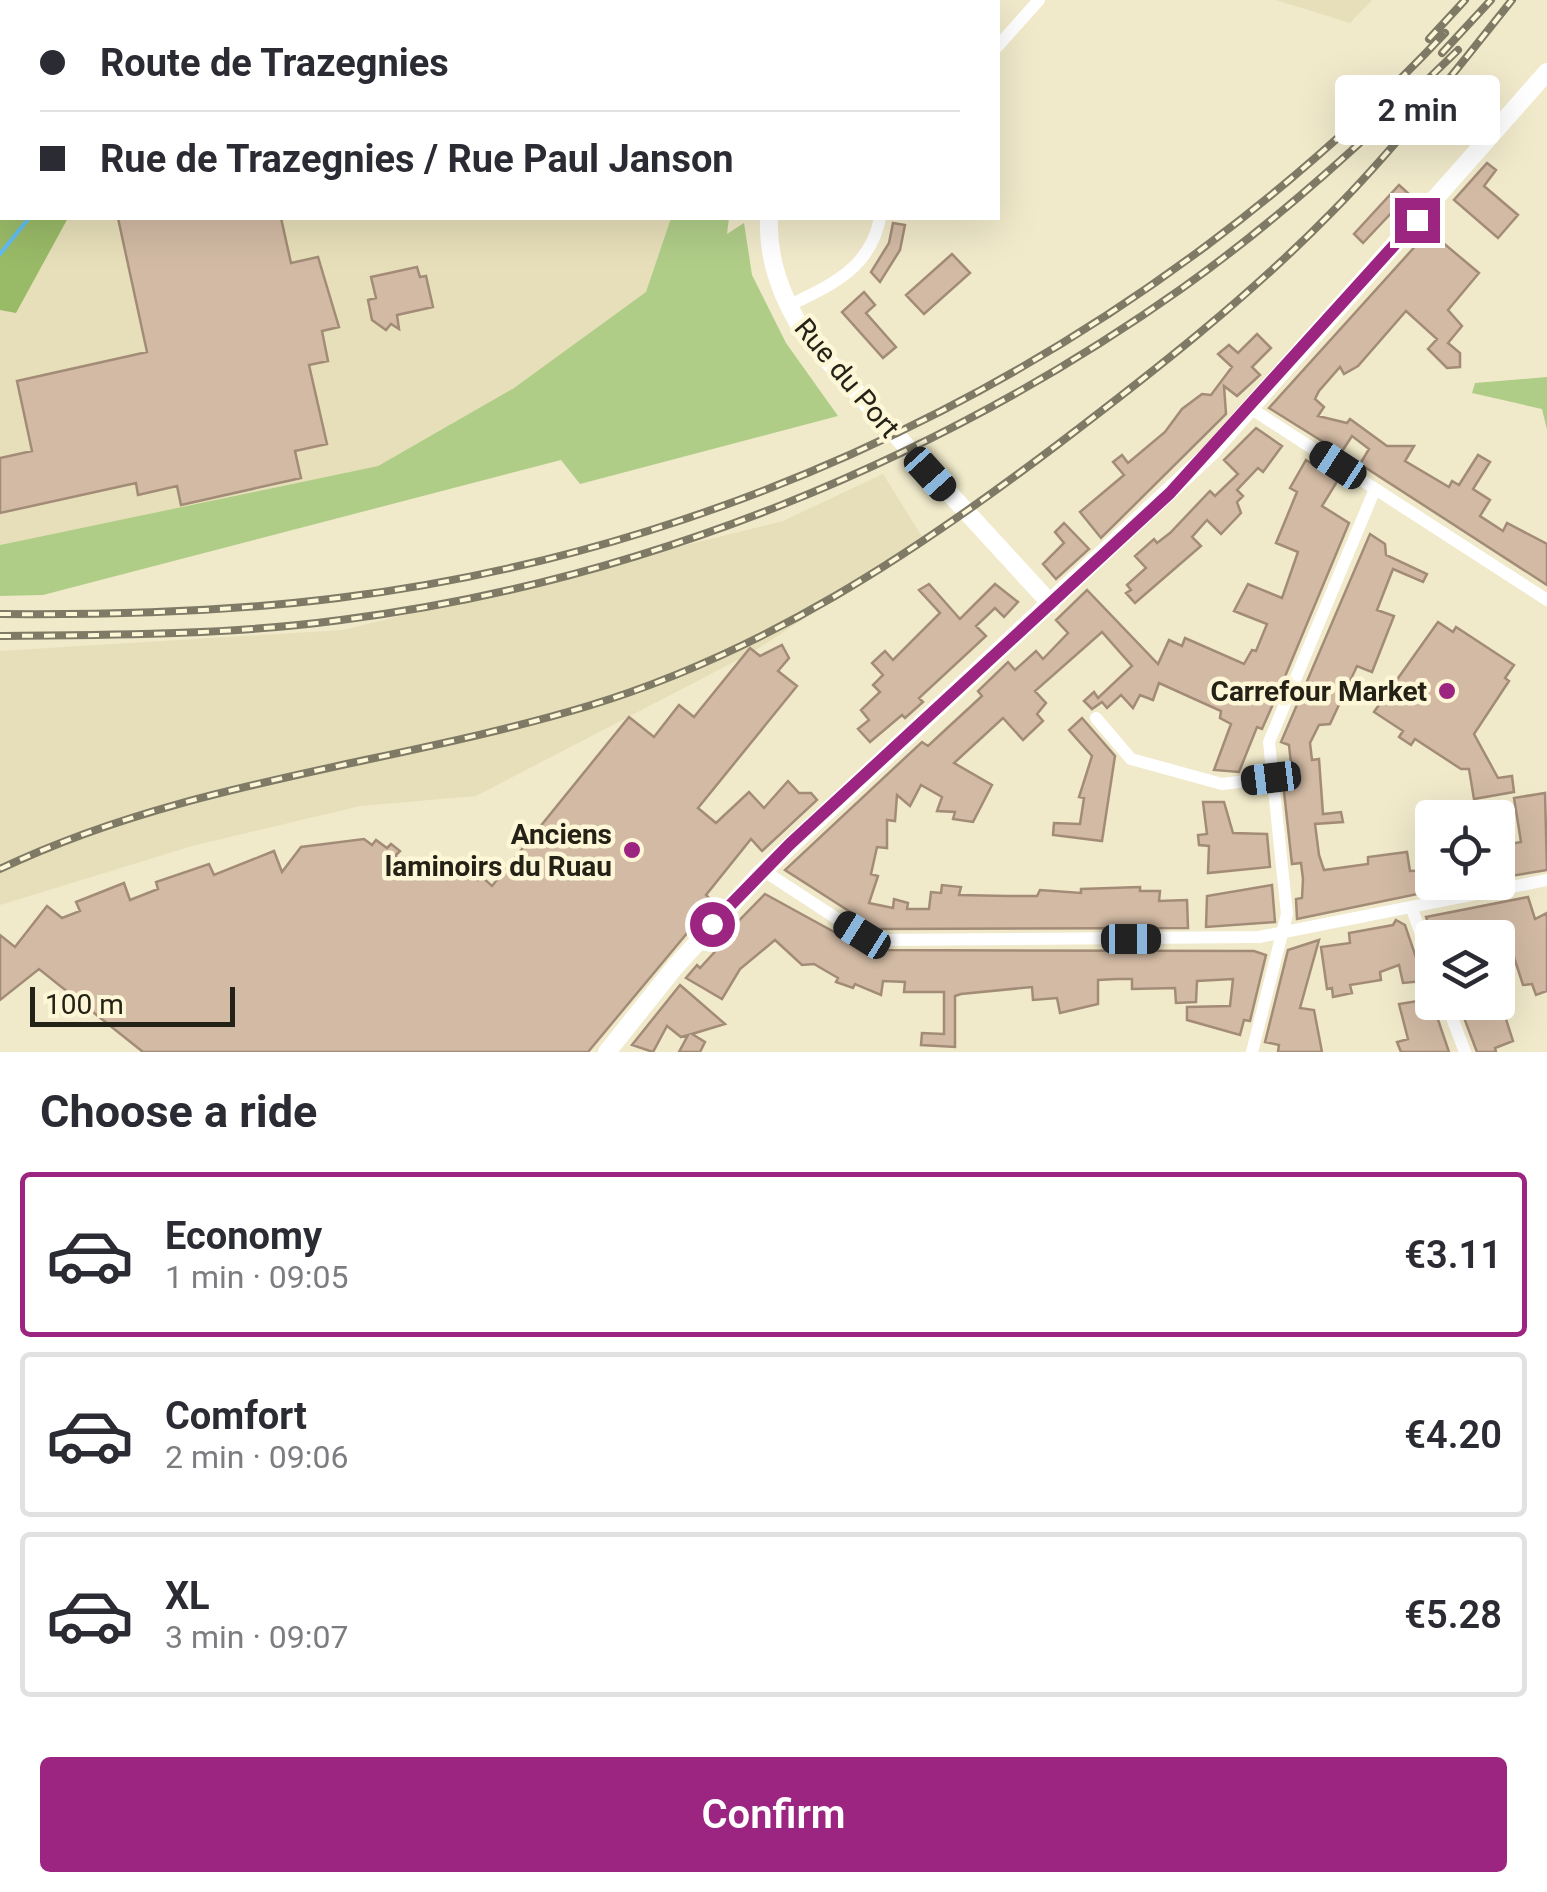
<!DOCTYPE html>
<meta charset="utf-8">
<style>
:root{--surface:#fff;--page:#f2f2f3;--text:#2b2b33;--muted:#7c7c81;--line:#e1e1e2;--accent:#9b2580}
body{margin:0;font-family:Roboto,sans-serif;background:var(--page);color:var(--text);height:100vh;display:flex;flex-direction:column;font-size:38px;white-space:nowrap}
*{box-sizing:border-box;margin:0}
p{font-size:32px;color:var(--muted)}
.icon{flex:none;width:55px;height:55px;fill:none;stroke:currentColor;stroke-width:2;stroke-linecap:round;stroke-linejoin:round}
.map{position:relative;height:1052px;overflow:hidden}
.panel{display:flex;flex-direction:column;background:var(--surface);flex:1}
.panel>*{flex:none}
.hud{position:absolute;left:0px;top:0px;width:1000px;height:220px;box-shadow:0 10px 40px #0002;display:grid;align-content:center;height:220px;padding:0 40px;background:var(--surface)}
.buttons{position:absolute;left:1415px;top:800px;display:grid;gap:20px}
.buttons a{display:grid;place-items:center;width:100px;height:100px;border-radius:10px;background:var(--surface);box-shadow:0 10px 40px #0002;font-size:50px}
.scale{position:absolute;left:30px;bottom:25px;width:205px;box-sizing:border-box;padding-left:10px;border:5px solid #242116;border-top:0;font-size:28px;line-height:35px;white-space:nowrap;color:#242116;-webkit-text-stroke:8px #fdf6d7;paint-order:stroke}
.end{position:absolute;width:45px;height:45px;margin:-22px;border:12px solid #9b2580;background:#fff;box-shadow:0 0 0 5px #fff}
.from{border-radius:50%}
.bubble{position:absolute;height:70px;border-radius:10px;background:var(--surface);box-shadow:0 10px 40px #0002;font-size:32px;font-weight:600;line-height:70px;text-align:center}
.car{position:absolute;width:30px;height:60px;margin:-30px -15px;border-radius:12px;box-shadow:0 0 8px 2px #0007;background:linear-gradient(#222 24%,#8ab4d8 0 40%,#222 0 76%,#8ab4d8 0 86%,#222 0)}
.hud b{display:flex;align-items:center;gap:35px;height:95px;font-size:38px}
.hud b+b{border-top:2px solid var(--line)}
.hud i{width:25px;height:25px;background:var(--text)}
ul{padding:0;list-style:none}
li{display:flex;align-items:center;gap:30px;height:165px;margin:0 20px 15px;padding:0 20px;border:5px solid var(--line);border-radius:10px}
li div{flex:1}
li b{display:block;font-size:38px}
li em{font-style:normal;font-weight:600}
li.selected{border-color:var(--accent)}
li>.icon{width:90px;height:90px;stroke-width:1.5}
h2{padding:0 40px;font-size:45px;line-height:120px}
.primary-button{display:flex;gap:20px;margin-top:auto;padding:20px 40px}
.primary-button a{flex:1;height:115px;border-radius:10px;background:var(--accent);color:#fff;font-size:40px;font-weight:600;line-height:115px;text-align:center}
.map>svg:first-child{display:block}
.built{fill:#e7dfb9}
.green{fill:#b0cd88}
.forest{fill:#99ba67}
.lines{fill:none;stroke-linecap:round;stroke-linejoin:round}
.stream{stroke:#60bbf0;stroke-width:4}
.building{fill:#d2baa4;stroke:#a38c77;stroke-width:2.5}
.minor{stroke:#fff;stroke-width:12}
.secondary{stroke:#fff;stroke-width:18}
.rail-casing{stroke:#7f7a66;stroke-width:8}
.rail{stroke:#fdf6d7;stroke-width:4;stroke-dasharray:11;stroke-linecap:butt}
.route{stroke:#9b2580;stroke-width:12}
.poi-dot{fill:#9b2580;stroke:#fdf6d7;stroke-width:4}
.labels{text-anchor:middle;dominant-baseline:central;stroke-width:9;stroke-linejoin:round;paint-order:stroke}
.street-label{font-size:28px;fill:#242116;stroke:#fdf6d7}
.poi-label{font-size:28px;font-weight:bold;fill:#242116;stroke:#fdf6d7;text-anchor:end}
</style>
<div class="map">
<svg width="1547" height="1052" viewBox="0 0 1547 1052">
<rect width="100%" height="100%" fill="#f0e9ca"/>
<path class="built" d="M169 0H677V2H170Z
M1276 0H1372L1350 23Z
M68 218H671L645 296 514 388 378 466 0 545V310L16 312Z
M883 474 924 540 753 652 476 796 360 806 192 846 0 905V651L343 630 783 521Z"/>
<path class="green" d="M671 218H729L727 234 744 223 752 275 786 343 838 416 580 484 561 460 43 595 0 596V545L378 466 514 388 646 292Z
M1547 377V430L1542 409 1472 393 1475 383Z"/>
<path class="forest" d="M0 0H169L2 2V218H68L16 313 0 310Z"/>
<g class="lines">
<path class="stream" d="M101 2 102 0
M0 254 29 218"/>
</g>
<path class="building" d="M1487 163 1496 170 1484 186 1518 215 1498 238 1454 200Z
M1399 185 1409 194 1363 243 1354 234Z
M118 218H281L291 263 318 257 339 327 322 331 328 361 309 365 327 444 295 451 301 478 181 505 177 486 138 495 136 483 0 513V458L32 451 17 381 147 352Z
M893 223 905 225 900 250 880 282 871 272 889 243Z
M1429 231 1479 273 1448 310 1462 326 1448 343 1460 353V367L1447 368 1428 349 1437 339 1406 311 1358 366 1344 374 1340 367 1319 391 1315 399 1324 407 1318 416 1347 423 1350 419 1387 446H1414L1405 461 1449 487 1452 481 1459 485 1478 455 1490 462 1473 489 1490 500 1480 516 1503 531 1507 523 1547 544V585L1360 464 1369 449 1352 436 1341 453 1269 408Z
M952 254 970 273 924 314 906 295Z
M417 267 420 277 426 276 433 307 397 315 399 329 391 324 386 330 372 320 368 300 376 298 371 277Z
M864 292 875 305 866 313 896 347 883 358 842 312Z
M1257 334 1271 348 1252 367 1260 375 1237 396 1224 386 1226 414 1101 538 1080 512 1124 475 1113 462 1122 455 1128 463 1165 432 1182 409 1202 394 1211 395 1232 367 1218 354 1229 345 1238 353Z
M1256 428 1282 446 1263 472 1258 468 1237 490 1243 496 1237 502 1241 513 1221 534 1207 520 1192 537 1201 546 1135 603 1126 593 1131 590 1127 585 1146 568 1135 556 1154 539 1157 543 1170 533 1210 491 1215 496 1238 474 1224 460Z
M1306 460 1338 480 1322 506 1349 523 1281 686 1262 729 1257 727 1239 772 1214 770 1231 724 1220 718 1221 711 1159 683 1153 700 1140 695 1133 708 1121 695 1107 708 1102 702 1092 709 1084 701 1094 692 1098 698 1132 666 1102 632 1035 691 1046 703 1037 714 1043 721 1023 740 1003 718 954 763 992 785 973 822 953 819 955 812 937 811 942 797 921 785 910 806 897 795 895 821 887 820V848L877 847 871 874 878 876 869 903 893 908 894 899 908 903 907 909H929L931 892 941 893 942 885 961 887 959 895 1008 896H1037L1040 890 1081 893V889L1140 887V891H1160L1159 901 1187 900 1188 928 877 929 785 870 922 742 928 746 943 732 982 696 978 691 1008 662 1015 670 1036 651 1043 659 1068 633 1056 620 1087 590 1158 664 1169 640 1182 646 1185 638 1244 664 1252 650 1256 651 1267 624 1234 611 1248 584 1282 598 1298 552 1276 543 1297 492 1290 488Z
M1064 523 1089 549 1056 579 1043 564 1064 543 1055 532Z
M1370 534 1385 544 1386 555 1427 574 1423 582 1393 569 1377 610 1394 616 1372 672 1357 666 1330 724 1319 725 1310 743 1312 760 1319 759 1323 814 1341 812 1343 822 1315 824 1319 855 1324 870 1368 864V857L1407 852 1410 871 1432 870V891L1297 919 1296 899 1302 898 1303 879 1301 863 1292 864 1282 774 1292 773 1289 745 1281 742Z
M929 584 960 619 995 584 1018 602 1004 617 995 608 976 626 986 636 919 698 923 702 905 718 902 715 870 742 858 729 869 720 861 710 880 692 873 685 883 675 872 663 885 651 893 660 940 613 919 590Z
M1438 622 1453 632 1456 627 1514 665 1505 678 1509 681 1474 734 1498 778 1512 776 1514 792 1474 799 1469 769H1461L1415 739 1411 745 1399 737 1403 731 1374 712Z
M782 645 789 658 778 671 797 686 698 808 716 823 749 792 764 808 788 781 799 793H811L817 800 762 851 751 839 706 895 713 902 588 1052H143L39 969 0 1000V935L15 947 47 906 62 918 80 911 76 902 124 883 130 900 158 889 156 882 209 864 214 875 274 851 282 872 301 847 364 839 372 845 376 840 387 848 391 844 400 851 395 856 416 873 421 866 443 878 459 869 478 880 481 876 492 886 629 717 654 737 679 705 694 717 750 648 760 656Z
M1082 718 1115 756 1102 841 1053 835 1054 823 1080 824 1084 798 1079 797 1092 756 1069 730Z
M1545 793 1547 870 1498 878V846L1521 842 1514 798Z
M1203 802H1224L1233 833 1267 834 1270 867 1208 873 1209 846 1199 845 1198 835 1207 834Z
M1272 885 1275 922 1206 927 1207 896Z
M765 894 867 950 1254 951 1266 955 1250 1021 1244 1020 1240 1035 1187 1020V1007L1230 1006 1233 979 1197 981 1196 1002 1176 1003 1175 988 1132 989V979H1117L1098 980V1004L1060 1013 1057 998 1033 1000 1032 987 961 994 955 996V1047L921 1045 922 1033 944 1034V992H904L905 982 883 981 881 995 855 984 853 988 836 982 838 978 814 964 802 965 775 940 740 969 722 999 686 978 697 965 700 968 721 945 718 942Z
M1528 897 1535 919 1547 913V991L1536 995 1532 984 1523 985 1511 948 1498 953V938H1433L1426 917Z
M1396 920 1405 925 1424 981 1403 983 1399 965 1380 972 1381 980 1350 985 1352 993 1333 997 1332 988 1327 989 1321 947 1350 943 1349 933 1393 925Z
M1319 940 1300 1008 1314 1010 1322 1052H1278L1279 1045 1265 1042 1288 950Z
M680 985 725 1024 692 1034 705 1042 700 1052H679L688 1035 681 1037 667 1026 653 1052 632 1045Z
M1431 999 1449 1052H1401L1397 1042 1408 1039 1399 1004Z
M1458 1002H1494L1499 1017 1505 1016 1513 1041 1495 1048 1496 1052H1477Z"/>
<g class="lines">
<path class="minor" d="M998 46 1039 0
M788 306C831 285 870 269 880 218
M1250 408 1547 600
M1096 718 1131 759 1222 784 1271 778
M764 871 862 935 877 940 1259 937 1547 880
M1412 909 1432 965
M1446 1002 1465 1052
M1252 1052 1287 914 1269 742 1375 489"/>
<path class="secondary" d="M772 0 773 2
M769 218C767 262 784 303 808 339L1051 604
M607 1052 675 967 758 876 1210 453 1547 72"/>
<defs>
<path id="rail" d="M1429 39 1465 0
M1442 53 1491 0
M0 614C113 615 226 612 338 598 759 546 1156 340 1445 33
M0 636C114 635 228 635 341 620 640 582 936 462 1181 289 1281 218 1371 135 1458 50
M0 869C187 780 392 765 588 706 763 653 913 554 1057 445 1153 372 1248 298 1332 212 1397 146 1454 73 1512 0"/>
</defs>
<use href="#rail" class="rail-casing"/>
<use href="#rail" class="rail"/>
</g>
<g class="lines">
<path class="route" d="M712 924 790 844 1170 493 1417 220"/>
</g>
<g class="poi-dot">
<circle cx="1447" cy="691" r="10"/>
<circle cx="632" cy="850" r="10"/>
</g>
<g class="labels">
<g class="street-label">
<text transform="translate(847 378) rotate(50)">Rue du Port</text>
</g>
<g class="poi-label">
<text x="1427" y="691">Carrefour Market</text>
<text x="612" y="834">Anciens<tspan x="612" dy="32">laminoirs du Ruau</tspan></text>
</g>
</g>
</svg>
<div class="buttons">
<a><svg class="icon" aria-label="locate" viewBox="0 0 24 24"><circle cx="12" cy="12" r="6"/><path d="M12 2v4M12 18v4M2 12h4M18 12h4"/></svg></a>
<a><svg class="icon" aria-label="layers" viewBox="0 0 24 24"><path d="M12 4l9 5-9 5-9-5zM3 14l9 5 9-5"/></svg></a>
</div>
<div class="scale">100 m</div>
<i class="end from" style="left:712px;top:924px"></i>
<i class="end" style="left:1417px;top:220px"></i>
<div class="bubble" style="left:1335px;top:75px;width:165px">2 min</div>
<i class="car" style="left:1338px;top:465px;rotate:303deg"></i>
<i class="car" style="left:930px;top:474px;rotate:138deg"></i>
<i class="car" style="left:1271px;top:778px;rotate:263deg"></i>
<i class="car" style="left:862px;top:935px;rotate:302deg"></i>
<i class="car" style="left:1131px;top:939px;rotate:90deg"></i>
<div class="hud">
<b><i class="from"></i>Route de Trazegnies</b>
<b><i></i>Rue de Trazegnies / Rue Paul Janson</b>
</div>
</div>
<section class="panel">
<h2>Choose a ride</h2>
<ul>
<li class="selected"><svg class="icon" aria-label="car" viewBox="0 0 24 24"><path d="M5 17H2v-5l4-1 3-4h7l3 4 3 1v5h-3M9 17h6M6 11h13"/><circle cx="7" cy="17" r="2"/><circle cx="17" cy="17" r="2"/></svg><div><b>Economy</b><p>1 min · 09:05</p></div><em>€3.11</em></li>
<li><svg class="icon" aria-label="car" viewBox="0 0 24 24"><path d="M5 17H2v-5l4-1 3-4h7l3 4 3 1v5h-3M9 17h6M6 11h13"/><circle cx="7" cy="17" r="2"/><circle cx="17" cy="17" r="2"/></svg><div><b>Comfort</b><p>2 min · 09:06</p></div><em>€4.20</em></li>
<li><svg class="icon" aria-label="car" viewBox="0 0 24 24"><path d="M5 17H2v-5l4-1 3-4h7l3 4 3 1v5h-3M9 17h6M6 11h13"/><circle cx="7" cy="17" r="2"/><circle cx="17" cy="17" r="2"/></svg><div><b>XL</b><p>3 min · 09:07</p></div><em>€5.28</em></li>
</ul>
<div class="primary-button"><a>Confirm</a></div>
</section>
